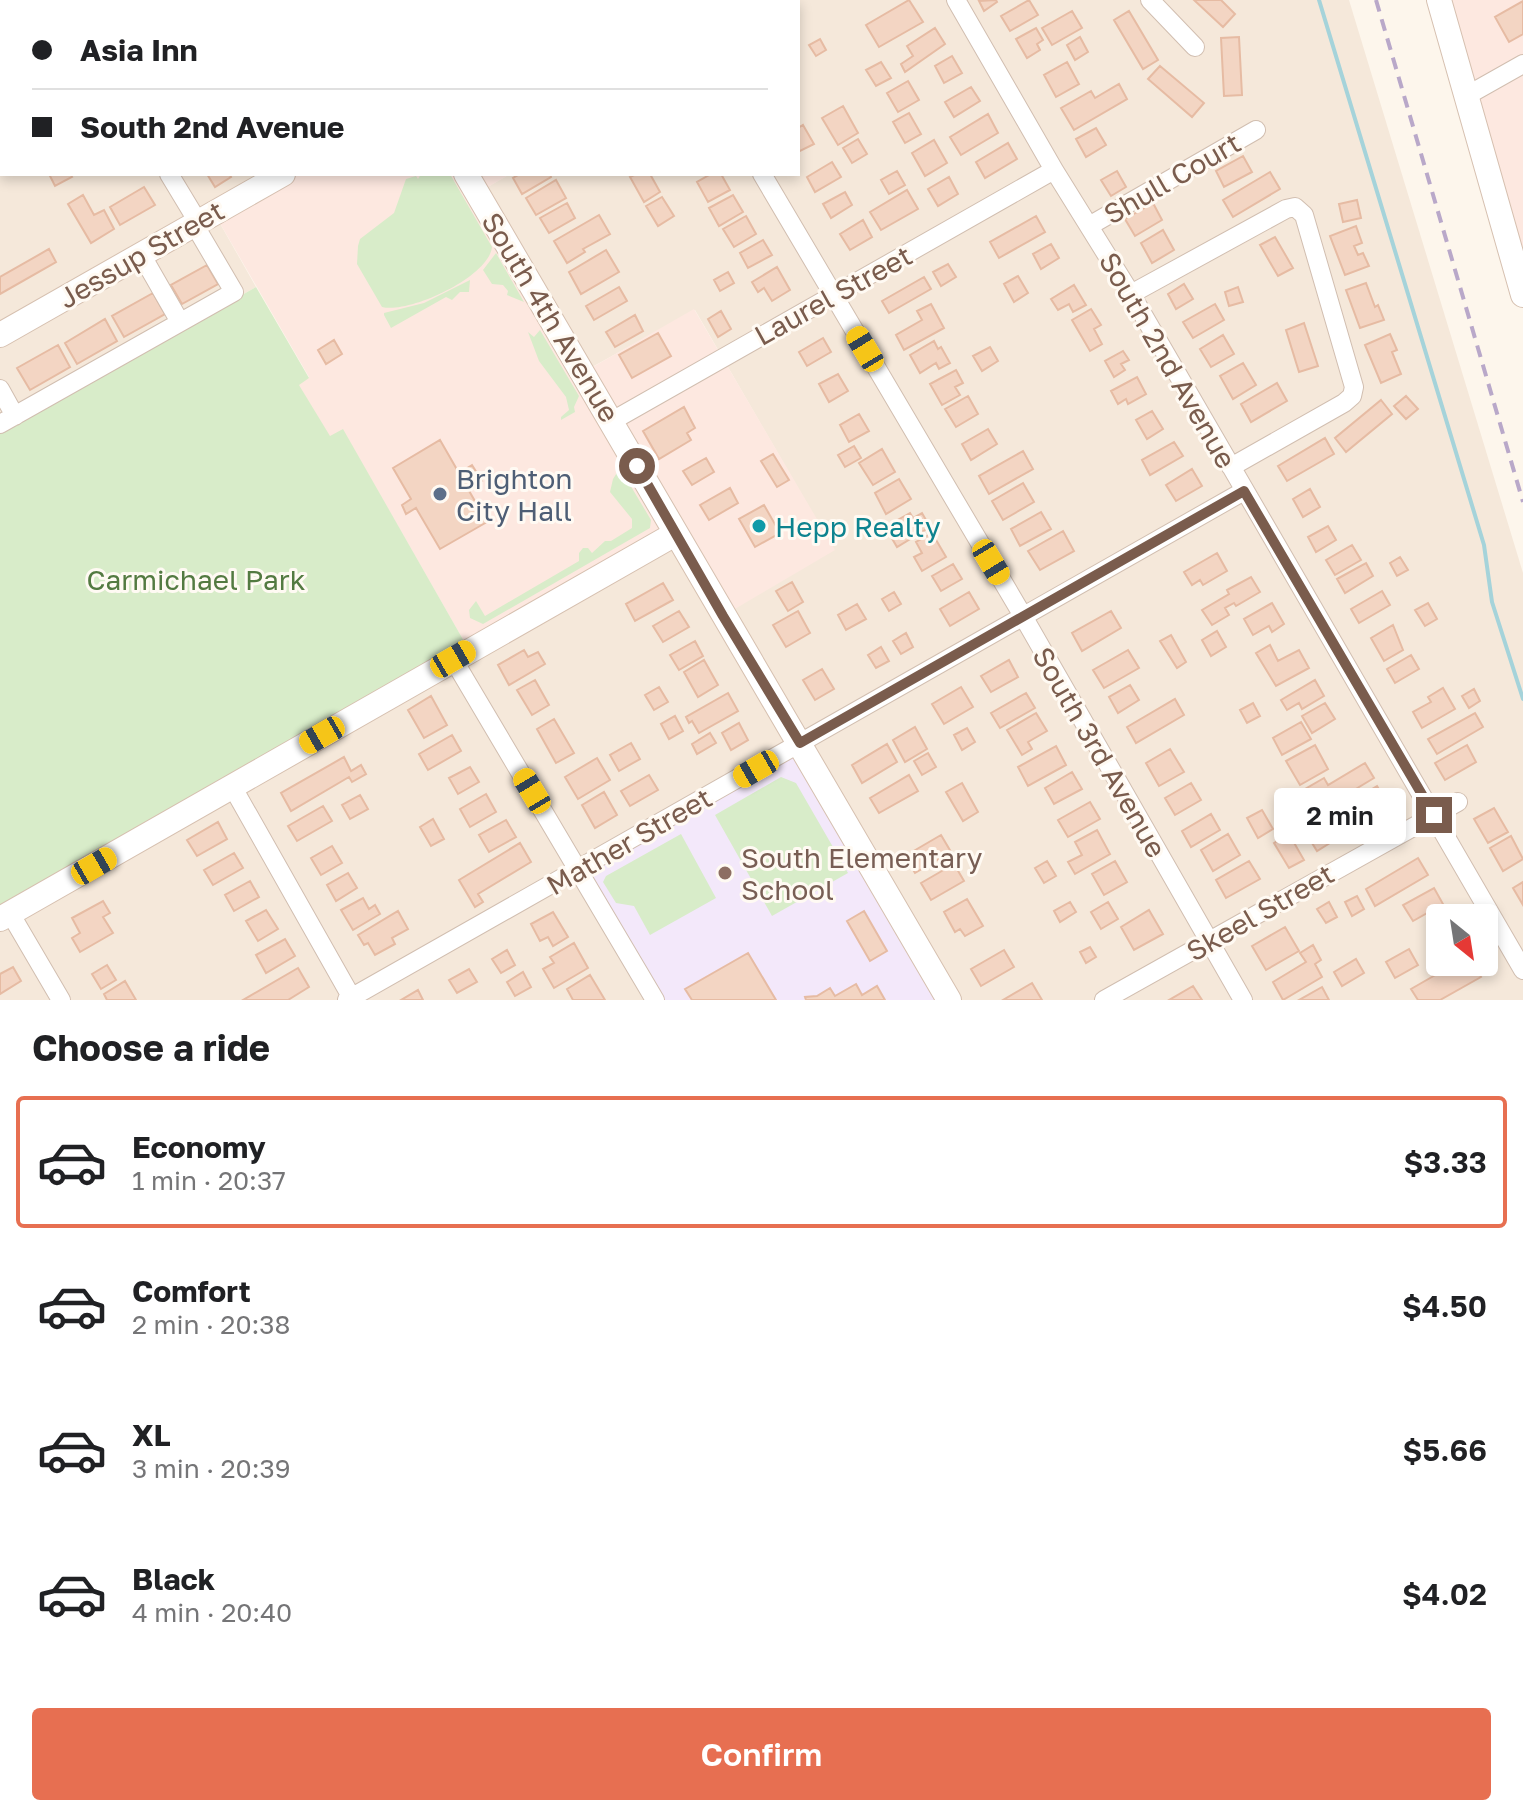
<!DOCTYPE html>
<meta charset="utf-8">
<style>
:root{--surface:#fff;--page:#f6f6f6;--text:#202124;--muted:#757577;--line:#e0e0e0;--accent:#e76f51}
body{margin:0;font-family:"Golos Text",sans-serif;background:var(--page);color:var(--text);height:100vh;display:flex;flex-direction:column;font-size:30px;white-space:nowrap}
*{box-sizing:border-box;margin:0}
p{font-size:26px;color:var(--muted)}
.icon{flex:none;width:44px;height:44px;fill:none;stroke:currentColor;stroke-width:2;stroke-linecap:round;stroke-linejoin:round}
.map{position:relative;height:1000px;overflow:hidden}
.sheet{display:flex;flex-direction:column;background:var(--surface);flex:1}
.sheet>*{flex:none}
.hud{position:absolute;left:0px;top:0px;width:800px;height:176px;box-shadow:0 4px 12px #0003;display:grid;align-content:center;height:176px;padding:0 32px;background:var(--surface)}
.needle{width:52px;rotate:150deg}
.fabs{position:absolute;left:1426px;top:904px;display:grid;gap:16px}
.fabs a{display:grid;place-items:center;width:72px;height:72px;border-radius:8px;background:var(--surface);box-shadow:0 4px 12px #0003;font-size:40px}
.end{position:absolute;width:36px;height:36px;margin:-18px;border:10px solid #7a5c4d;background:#fff;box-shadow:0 0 0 4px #fff}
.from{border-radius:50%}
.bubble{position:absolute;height:56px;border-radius:8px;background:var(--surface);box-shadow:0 4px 12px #0003;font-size:26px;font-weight:600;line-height:56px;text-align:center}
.car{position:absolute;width:24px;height:48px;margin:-24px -12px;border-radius:10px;box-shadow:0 0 6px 2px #0007;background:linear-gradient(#f5c518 24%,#345 0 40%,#f5c518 0 76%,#345 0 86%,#f5c518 0)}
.hud b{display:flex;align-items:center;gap:28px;height:76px;font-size:30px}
.hud b+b{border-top:2px solid var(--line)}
.hud i{width:20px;height:20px;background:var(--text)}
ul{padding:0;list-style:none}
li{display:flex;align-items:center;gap:24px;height:132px;margin:0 16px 12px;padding:0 16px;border:4px solid transparent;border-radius:8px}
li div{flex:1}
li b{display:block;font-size:30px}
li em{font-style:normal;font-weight:600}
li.active{border-color:var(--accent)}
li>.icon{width:72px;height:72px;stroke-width:1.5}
h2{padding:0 32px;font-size:36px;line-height:96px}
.cta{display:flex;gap:16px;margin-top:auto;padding:16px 32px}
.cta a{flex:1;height:92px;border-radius:8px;background:var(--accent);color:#fff;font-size:32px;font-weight:600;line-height:92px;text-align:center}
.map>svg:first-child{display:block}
.residential{fill:#f5e8da;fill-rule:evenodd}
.commercial{fill:#fde8e0}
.education{fill:#f3e8fa}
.green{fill:#d8ecc9}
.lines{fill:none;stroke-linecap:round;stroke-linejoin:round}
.stream{stroke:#a5d3da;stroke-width:4}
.building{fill:#f3d5c3;stroke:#e6bba3;stroke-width:2}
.street-casing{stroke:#d1beb0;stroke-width:20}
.secondary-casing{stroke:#d6c0b0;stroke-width:26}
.street{stroke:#fff;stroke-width:18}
.secondary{stroke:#fff;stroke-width:24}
.rail{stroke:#b9a8c9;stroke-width:4;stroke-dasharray:12 8;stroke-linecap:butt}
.route{stroke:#7a5c4d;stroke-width:10}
.service-dot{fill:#5c6f8a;stroke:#fffaf3;stroke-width:3}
.culture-dot{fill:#0f9aa8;stroke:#fffaf3;stroke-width:3}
.education-dot{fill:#8d6e63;stroke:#fffaf3;stroke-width:3}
.labels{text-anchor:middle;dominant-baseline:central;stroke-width:6;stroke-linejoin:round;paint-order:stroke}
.street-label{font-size:28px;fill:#7a5c4d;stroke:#fffaf3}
.service-label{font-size:28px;fill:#4e5e75;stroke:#fffaf3;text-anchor:start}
.culture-label{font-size:28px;fill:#0d838f;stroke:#fffaf3;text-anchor:start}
.park-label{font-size:28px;fill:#537a41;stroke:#fffaf3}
.education-label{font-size:28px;fill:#785e54;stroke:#fffaf3;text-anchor:start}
</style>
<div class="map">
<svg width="1523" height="1000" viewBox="0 0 1523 1000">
<rect width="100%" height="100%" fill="#fdf6ec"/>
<path class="residential" d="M0 0 368 2H2V174H283L214 213 256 287 0 432Z
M516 0H1349L1523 573V1000H0V919L675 534 834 550 695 310 583 372 477 193 510 174H798V2ZM1440 918H1484V962H1440Z"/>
<path class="commercial" d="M1440 0H1523V295Z
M283 174H510L478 193 584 372 694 309 835 550 723 616 676 534 469 650 343 430 330 437 298 384 309 377 214 213Z"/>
<path class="education" d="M798 744 947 1000H653L577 872Z"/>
<path class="green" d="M421 174H450L492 247C489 277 409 314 382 307L357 264 358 246 360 239 394 213 406 179 416 176 418 179Z
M496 253 524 302 507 295 508 291 503 285 492 284 483 270Z
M470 280 469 292H460L452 300 446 297 391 328 384 315V313L424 303Z
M256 287 309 378 299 385 330 436 343 429 469 650 0 919V433Z
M540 330 579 396 574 407 575 412 561 420V417L569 410 566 397 539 361 528 332 534 337Z
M620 468 651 520 650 528 483 624 470 618 469 610 476 601 485 616 579 561V553L583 548H588L592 553 605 541H611L632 528V519L610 492 613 479Z
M781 777 796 783 848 873 772 916 715 815Z
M681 834 716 898 650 935 634 906 616 903 603 882 606 876Z"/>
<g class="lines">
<path class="stream" d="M1319 0 1484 545 1492 602 1523 699"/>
</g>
<path class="building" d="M909 0 923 22 879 47 866 25Z
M996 0 997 2 984 11 979 1Z
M1029 0 1038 15 1010 31 1001 16Z
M1194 0H1221L1235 14 1223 27Z
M1523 1V34L1509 42 1495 17Z
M1072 11 1082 28 1052 45 1042 28Z
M1129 11 1158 60 1143 69 1114 20Z
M935 28 945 44 905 72 901 64 913 56 907 46Z
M1036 28 1043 40 1037 44 1040 50 1027 58 1016 39Z
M1080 37 1088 52 1075 60 1067 45Z
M1239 37 1242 95 1224 96 1221 38Z
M820 39 826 50 816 56 809 45Z
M952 56 962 73 944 83 935 66Z
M881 62 891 78 876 86 866 70Z
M1067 62 1079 84 1056 97 1044 75Z
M1160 66 1204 103 1192 117 1148 79Z
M908 81 919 100 898 112 887 93Z
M1119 84 1127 99 1074 130 1061 108 1091 91 1095 98Z
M971 87 980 101 954 117 945 102Z
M843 106 858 133 838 145 822 118Z
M909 113 921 134 905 143 893 122Z
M988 114 998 133 961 155 950 137Z
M803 125 814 144 798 152V128Z
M1096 128 1106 145 1086 157 1076 139Z
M858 139 867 154 852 163 843 148Z
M934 140 947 163 925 176 912 153Z
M1008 143 1017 159 985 178 976 162Z
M1243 156 1252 172 1224 187 1216 171Z
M832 162 841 177 815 192 807 177Z
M897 171 905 185 889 194 881 180Z
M1117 171 1126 187 1111 196 1101 180Z
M1270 172 1280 189 1233 217 1223 200Z
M49 174H70L72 177 55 186Z
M207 174H229L231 177 215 187Z
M520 174H550L551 177 522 194 513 178Z
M636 174H650L660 192 644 202 630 177Z
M711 174H721L730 190 708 202 697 182Z
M949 177 958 194 938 206 928 189Z
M556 180 566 198 536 215 526 198Z
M144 187 155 205 120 225 110 207Z
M907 190 918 209 881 230 870 212Z
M845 192 852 205 831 218 823 204Z
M83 195 94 215 104 210 114 229 91 243 68 204Z
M733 195 743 212 719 226 709 208Z
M662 197 674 216 658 226 646 206Z
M1357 200 1361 218 1343 222 1339 204Z
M567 203 575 218 549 233 540 218Z
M1153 203 1162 220 1135 236 1125 219Z
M599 215 610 234 583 249 585 252 567 263 554 241Z
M746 216 756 234 734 247 723 229Z
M1036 216 1045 232 999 258 990 242Z
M863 220 872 237 850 250 840 234Z
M1356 226 1362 243 1354 246 1358 255 1363 253 1369 266 1345 275 1330 236Z
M1163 230 1174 250 1152 263 1141 243Z
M1275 237 1293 268 1278 276 1260 245Z
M763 240 772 255 748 268 740 253Z
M1051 244 1059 258 1041 269 1033 254Z
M49 249 56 262 0 294V277Z
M606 250 619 272 581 294 569 272Z
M948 264 956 277 941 286 933 272Z
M207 265 218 284 182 304 171 285Z
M777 267 790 290 772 301 764 288 758 292 752 282Z
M728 272 734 283 720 291 714 280Z
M1018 276 1028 293 1014 302 1004 284Z
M924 277 931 289 889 313 882 301Z
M1366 283 1375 307 1378 305 1384 320 1360 328 1346 290Z
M1184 284 1193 299 1176 309 1168 294Z
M1074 285 1086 305 1073 312 1069 304 1058 310 1051 299Z
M619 287 627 301 594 320 586 306Z
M1238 287 1243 302 1229 306 1225 292Z
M153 293 165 314 124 337 112 316Z
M931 304 944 328 904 350 896 335 922 320 917 311Z
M1215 304 1224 320 1193 338 1183 322Z
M1091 309 1101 325 1094 329 1102 344 1090 351 1072 320Z
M721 311 731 329 718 337 708 319Z
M635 315 643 331 615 347 606 332Z
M105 319 117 341 77 364 65 343Z
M1304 323 1318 366 1299 372 1286 330Z
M658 333 671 356 632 378 619 355Z
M1390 334 1397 350 1392 352 1401 374 1381 383 1365 345Z
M1223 335 1234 354 1211 367 1200 349Z
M823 338 831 352 807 366 799 352Z
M334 340 342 354 326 364 318 350Z
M934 341 938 349 941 347 950 363 939 369 936 363 920 373 910 355Z
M58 345 70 367 30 390 17 368Z
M990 347 998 361 982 371 973 356Z
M1123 351 1129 360 1121 364 1125 370 1114 377 1105 361Z
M1243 363 1256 385 1233 399 1220 376Z
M956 370 963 383 955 387 960 395 942 405 930 384Z
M838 374 848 391 829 402 819 384Z
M1137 377 1146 394 1128 404 1126 399 1118 404 1111 391Z
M1277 383 1287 401 1251 422 1241 404Z
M968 396 978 414 956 427 945 409Z
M1406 396 1418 409 1406 419 1394 406Z
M1381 400 1392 414 1346 452 1335 438Z
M684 407 695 428 687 433 691 440 659 459 643 431Z
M1152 411 1163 429 1147 439 1136 420Z
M859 414 869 431 849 442 840 425Z
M988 429 997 444 971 460 962 444Z
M1325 438 1334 454 1287 481 1278 466Z
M440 440 459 473 472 465 482 481 468 489 487 522 440 549 416 508 406 514 402 505 411 499 393 468Z
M1174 442 1183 456 1150 475 1142 460Z
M854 446 861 458 845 467 838 455Z
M882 449 895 472 873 485 859 463Z
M1023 451 1033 469 989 494 979 476Z
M773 454 789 480 777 487 761 461Z
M706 458 714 472 692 485 683 471Z
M1192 469 1202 486 1176 501 1166 485Z
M899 479 911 499 886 514 875 493Z
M1023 483 1034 502 1003 520 992 501Z
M730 488 738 503 709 520 700 505Z
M1310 489 1320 507 1303 517 1293 499Z
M764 505 780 533 755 547 739 519Z
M1041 512 1051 529 1020 546 1011 529Z
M910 513 913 518 922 513 930 527 897 547 890 535 897 531 892 523Z
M1328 526 1336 540 1316 552 1308 537Z
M1063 531 1074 551 1040 570 1028 551Z
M932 533 946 557 922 571 914 557 922 553 916 542Z
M1352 545 1361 560 1335 575 1326 560Z
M1217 553 1227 571 1203 585 1200 580 1192 585 1184 572Z
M1400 557 1408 570 1397 576 1390 563Z
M1366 563 1373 576 1345 593 1337 579Z
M953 564 962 579 941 591 932 576Z
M1251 577 1260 592 1236 606 1234 603 1225 608 1229 615 1212 625 1202 610 1229 594 1227 590Z
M792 582 803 602 788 611 776 591Z
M663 583 673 600 635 621 626 604Z
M1382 591 1390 605 1359 623 1351 609Z
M894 592 901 604 889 611 882 599Z
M969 592 979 609 950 626 940 609Z
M1272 603 1284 624 1272 632 1269 626 1253 635 1244 619Z
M1428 603 1437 619 1425 626 1415 610Z
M857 604 866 619 846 630 838 615Z
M679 611 689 627 663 642 653 626Z
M798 611 810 633 786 647 773 625Z
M1111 611 1121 628 1082 651 1072 633Z
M1393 625 1403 650 1384 661 1371 638Z
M1217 631 1226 647 1211 656 1202 640Z
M906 633 913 647 901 654 893 641Z
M1171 635 1186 662 1177 668 1160 641Z
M695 641 703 656 679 670 670 655Z
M1270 645 1278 661 1299 650 1309 668 1276 686 1256 653Z
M881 647 889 661 876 668 868 655Z
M524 650 528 657 538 652 545 664 509 685 498 665Z
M1128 650 1139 668 1104 688 1093 670Z
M1411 655 1419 669 1395 683 1387 669Z
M704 660 718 685 698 697 684 672Z
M1009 660 1018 677 991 692 981 676Z
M822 669 834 689 815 700 803 680Z
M535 680 549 705 532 715 517 690Z
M1315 680 1324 696 1302 709 1299 703 1287 710 1281 700Z
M1130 685 1139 700 1118 713 1109 697Z
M659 687 668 702 654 710 645 695Z
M961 687 973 707 944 724 932 704Z
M1443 688 1455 709 1422 728 1413 712 1431 702 1428 697Z
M1474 689 1480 701 1469 708 1462 696Z
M728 693 738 711 699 733 692 721 689 723 686 717Z
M1026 693 1035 708 1000 728 991 713Z
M431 696 447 725 424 738 408 710Z
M1175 699 1184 715 1136 743 1127 727Z
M1253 703 1260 716 1247 723 1240 710Z
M1325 703 1335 719 1312 733 1302 716Z
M1036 713 1047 731 1028 742 1032 749 1022 755 1007 730Z
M1475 713 1483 727 1437 754 1428 739Z
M675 716 683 731 669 739 661 724Z
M554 719 574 753 556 763 537 729Z
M1301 722 1311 739 1282 755 1273 738Z
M739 723 748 740 731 750 722 733Z
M915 727 927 749 905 762 893 740Z
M967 728 975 742 962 750 954 735Z
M710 733 716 743 697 754 692 744Z
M452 735 461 751 428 770 419 754Z
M631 743 640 759 619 771 610 755Z
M887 744 897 762 862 783 852 765Z
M1315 745 1328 769 1300 785 1286 761Z
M1467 745 1476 762 1445 780 1435 763Z
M1056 746 1066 765 1028 786 1018 767Z
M1170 749 1184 772 1159 786 1146 763Z
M928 753 936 767 922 775 914 761Z
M344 757 351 771 361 765 366 774 352 782 349 777 291 811 281 793Z
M597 758 610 780 578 799 565 777Z
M1365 763 1374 778 1304 820 1296 805 1304 800 1300 792 1324 778 1328 785Z
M470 767 479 782 458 794 449 778Z
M1072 772 1082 789 1054 804 1045 788Z
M649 775 658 790 630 806 621 791Z
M909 775 918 791 879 813 870 798Z
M962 783 978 812 963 821 946 792Z
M1191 783 1201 800 1175 815 1165 798Z
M1377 786 1388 805 1366 818 1355 799Z
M604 792 617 815 595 828 582 805Z
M486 794 496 812 470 827 460 809Z
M360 795 368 809 350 819 342 805Z
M1090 802 1100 819 1068 837 1058 820Z
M323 806 332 821 297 841 288 826Z
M1494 808 1508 832 1488 843 1474 819Z
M1262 810 1273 829 1258 838 1247 818Z
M1211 814 1220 830 1191 847 1182 831Z
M433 819 444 839 431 846 420 827Z
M506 820 516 837 489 852 479 835Z
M218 822 227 839 197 856 187 840Z
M1097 830 1110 854 1075 874 1068 862 1082 855 1075 842Z
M1323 830 1330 843 1317 851 1309 838Z
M1228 834 1240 855 1213 871 1201 850Z
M1289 834 1304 860 1289 868 1274 843Z
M941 835 951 852 915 873 905 856Z
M1511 836 1523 859 1503 871 1490 848Z
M520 843 531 862 478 894 483 902 475 907 459 880Z
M332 846 342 863 321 875 311 858Z
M234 853 243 868 213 885 204 870Z
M1418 858 1428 875 1375 906 1366 889Z
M1047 861 1056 876 1044 883 1035 868Z
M1115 861 1127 882 1104 895 1092 874Z
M1249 861 1260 879 1226 898 1216 880Z
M954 864 964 881 931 900 921 883Z
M348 873 357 888 336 901 327 885Z
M250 881 259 897 234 911 225 895Z
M1523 882V905L1513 888Z
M1434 888 1443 904 1413 921 1403 905Z
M1357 896 1364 909 1352 916 1345 902Z
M363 898 369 909 375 905 380 914 353 930 341 910Z
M967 899 983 926 965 936 960 929 955 932 944 912Z
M103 901 110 913 103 917 113 933 80 952 72 938 80 933 72 918Z
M1070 902 1076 912 1060 922 1054 911Z
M1108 902 1118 919 1101 929 1091 912Z
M1329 902 1337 917 1326 923 1317 909Z
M266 910 278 929 258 941 246 921Z
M1149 910 1163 934 1134 950 1121 927Z
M398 911 408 929 392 938 395 944 375 955 368 943 364 945 358 935Z
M864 911 887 951 870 961 847 921Z
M553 912 568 937 553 946 548 937 540 941 531 924Z
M1285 927 1299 951 1266 970 1252 946Z
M285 939 295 956 266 973 256 955Z
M574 943 588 968 554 988 543 969 554 963 550 957Z
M1313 945 1321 960 1315 964 1322 977 1283 1000 1273 982 1306 962 1300 953Z
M1090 947 1096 957 1086 963 1080 952Z
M1409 949 1418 965 1395 978 1386 962Z
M507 950 515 965 501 973 492 959Z
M1004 950 1014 967 981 986 971 969Z
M748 953 776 1000H692L685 989Z
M1356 959 1364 973 1342 986 1334 972Z
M1458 962H1472L1481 977 1440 1000H1418L1411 989Z
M107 965 116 980 101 989 92 974Z
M13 967 21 981 0 994V974Z
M298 968 309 987 288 1000H243Z
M469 969 477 982 457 993 449 980Z
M523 972 531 987 515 996 507 982Z
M590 975 605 1000H573L567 989Z
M125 981 136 1000H107L104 994Z
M1032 983 1042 1000H1003Z
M856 984 862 995 877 986 885 1000H806L805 997 817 996 830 988 835 996Z
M1193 986 1202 1000H1169Z
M1322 987 1329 1000H1299Z
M418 990 423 1000H401Z"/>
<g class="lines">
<defs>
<path id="street" d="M67 0 68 2
M660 0 661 2
M956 0 1054 170 1131 294 1523 970
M1150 0 1195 47
M1468 95 1523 64
M169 174 198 222
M762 174 1023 616 1243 1000
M1089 226 1256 130
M141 254 180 322
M1131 294 1286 209 1295 207 1304 215 1354 387 1352 396 1344 403 1231 467
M0 389 15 416
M612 421 1054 170
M0 424 234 292 194 224
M453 659 655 1000
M232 786 353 1000
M10 913 61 1000
M347 1000 1244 491
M1104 1000 1458 802"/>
<path id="secondary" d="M367 0 368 2
M1439 0 1523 295
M589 2 592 0
M466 174 949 1000
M0 335 283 174
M0 919 675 534"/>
</defs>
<use href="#street" class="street-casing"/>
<use href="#secondary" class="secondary-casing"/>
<use href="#street" class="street"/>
<use href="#secondary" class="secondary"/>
<path class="rail" d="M1376 0 1523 502"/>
</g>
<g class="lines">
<path class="route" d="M637 466 723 616 800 743 1244 491 1434 815"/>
</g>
<circle class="service-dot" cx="440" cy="494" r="8"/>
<circle class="culture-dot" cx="759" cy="526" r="8"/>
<circle class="education-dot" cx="725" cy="873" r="8"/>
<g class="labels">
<g class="street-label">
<text transform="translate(1172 178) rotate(-30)">Shull Court</text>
<text transform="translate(141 254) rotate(-30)">Jessup Street</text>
<text transform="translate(833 295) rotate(-29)">Laurel Street</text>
<text transform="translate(551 317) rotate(59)">South 4th Avenue</text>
<text transform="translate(1168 360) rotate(60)">South 2nd Avenue</text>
<text transform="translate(1100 752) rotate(60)">South 3rd Avenue</text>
<text transform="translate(629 841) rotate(-30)">Mather Street</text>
<text transform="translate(1260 912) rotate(-30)">Skeel Street</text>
</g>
<g class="service-label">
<text x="456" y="478">Brighton<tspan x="456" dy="32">City Hall</tspan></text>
</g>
<g class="culture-label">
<text x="775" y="526">Hepp Realty</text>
</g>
<g class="park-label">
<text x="196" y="579">Carmichael Park</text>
</g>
<g class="education-label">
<text x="741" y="857">South Elementary<tspan x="741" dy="32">School</tspan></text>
</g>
</g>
</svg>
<div class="fabs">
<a><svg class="needle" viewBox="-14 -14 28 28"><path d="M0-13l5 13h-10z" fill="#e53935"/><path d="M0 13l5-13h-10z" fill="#757577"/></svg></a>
</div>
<i class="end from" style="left:637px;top:466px"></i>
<i class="end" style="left:1434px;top:815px"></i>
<div class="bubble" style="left:1274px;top:788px;width:132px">2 min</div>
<i class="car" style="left:865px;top:349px;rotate:329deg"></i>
<i class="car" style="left:991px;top:562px;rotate:149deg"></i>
<i class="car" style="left:453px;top:659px;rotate:60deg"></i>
<i class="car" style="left:322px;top:735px;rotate:240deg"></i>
<i class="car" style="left:756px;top:769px;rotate:240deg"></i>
<i class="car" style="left:532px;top:791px;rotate:329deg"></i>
<i class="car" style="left:94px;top:866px;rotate:60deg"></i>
<div class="hud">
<b><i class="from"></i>Asia Inn</b>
<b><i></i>South 2nd Avenue</b>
</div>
</div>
<section class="sheet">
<h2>Choose a ride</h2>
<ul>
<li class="active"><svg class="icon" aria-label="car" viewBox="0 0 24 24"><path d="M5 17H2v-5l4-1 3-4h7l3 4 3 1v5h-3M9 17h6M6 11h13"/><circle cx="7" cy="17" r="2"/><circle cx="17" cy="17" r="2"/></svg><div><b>Economy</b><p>1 min · 20:37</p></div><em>$3.33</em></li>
<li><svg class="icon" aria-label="car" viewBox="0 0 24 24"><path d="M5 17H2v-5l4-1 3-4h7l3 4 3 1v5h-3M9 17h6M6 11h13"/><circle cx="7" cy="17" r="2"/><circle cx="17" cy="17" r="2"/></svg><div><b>Comfort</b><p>2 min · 20:38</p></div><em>$4.50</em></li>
<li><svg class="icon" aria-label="car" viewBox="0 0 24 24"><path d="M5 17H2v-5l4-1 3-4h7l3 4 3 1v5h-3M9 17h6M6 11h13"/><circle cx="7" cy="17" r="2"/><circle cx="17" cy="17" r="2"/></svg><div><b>XL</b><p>3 min · 20:39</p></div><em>$5.66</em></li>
<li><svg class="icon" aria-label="car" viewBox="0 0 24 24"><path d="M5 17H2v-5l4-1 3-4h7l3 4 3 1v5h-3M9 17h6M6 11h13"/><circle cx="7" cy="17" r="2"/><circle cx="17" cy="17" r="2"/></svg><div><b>Black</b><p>4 min · 20:40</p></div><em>$4.02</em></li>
</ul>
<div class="cta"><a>Confirm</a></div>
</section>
